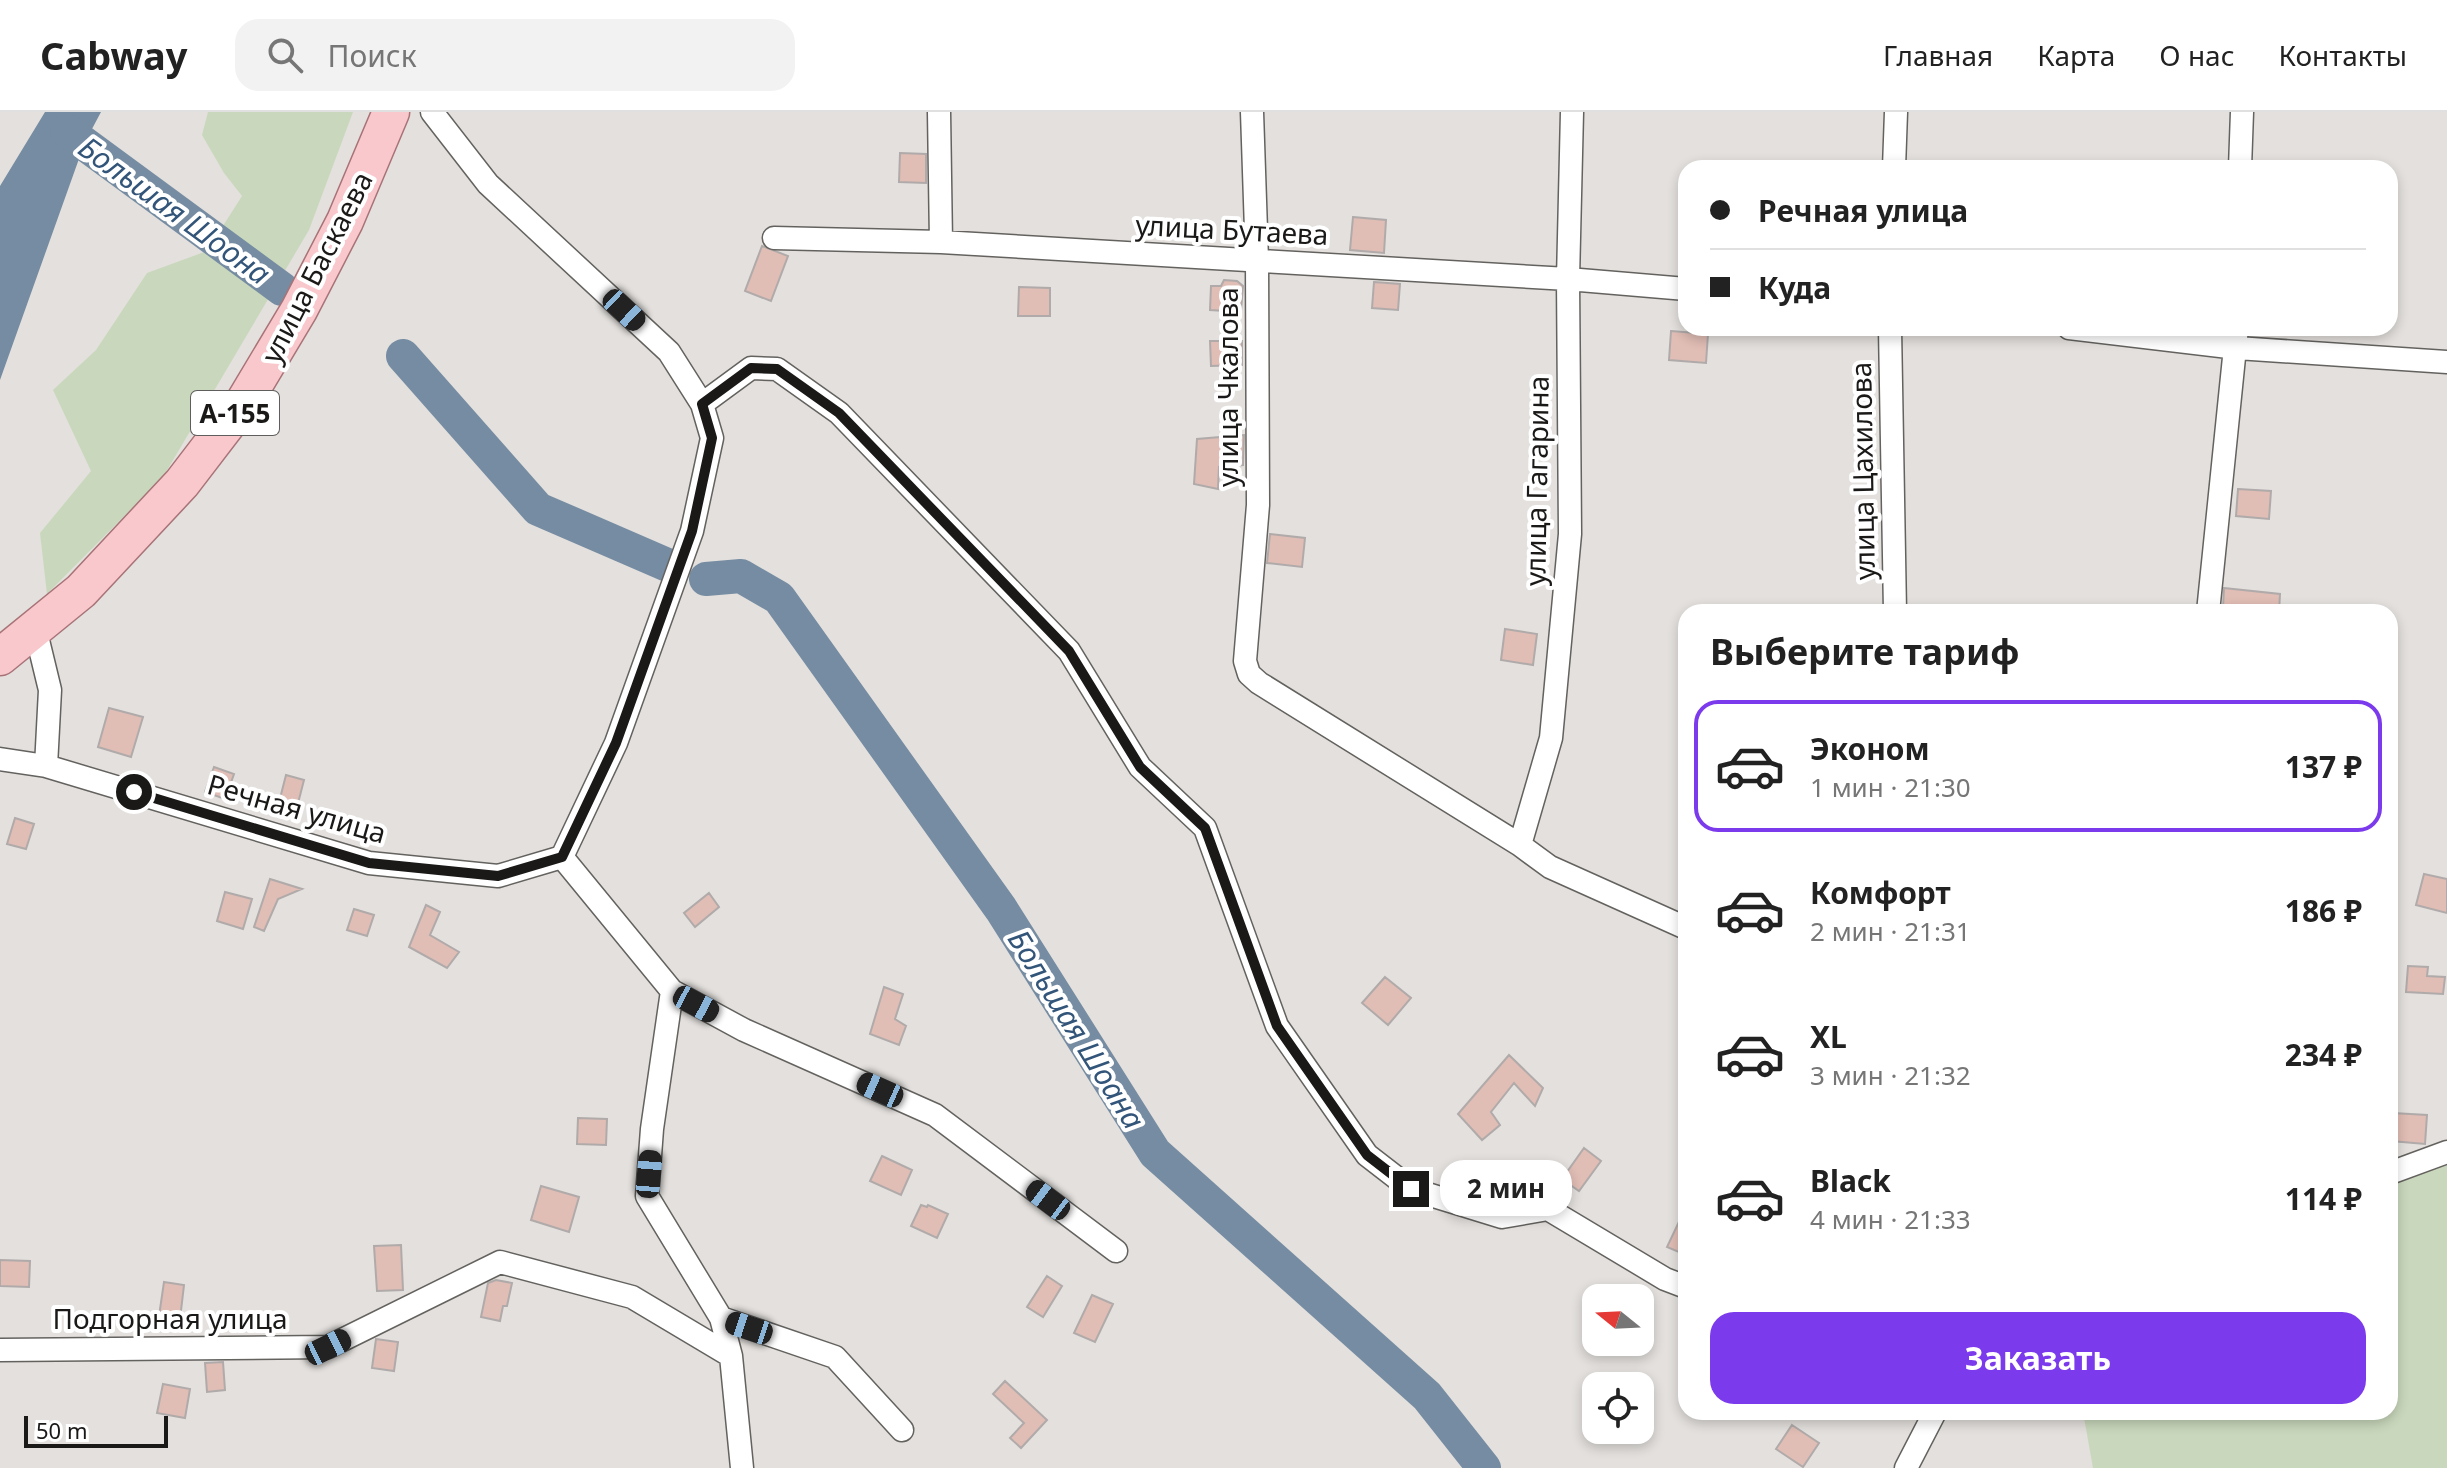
<!DOCTYPE html>
<html lang="ru">
<meta charset="utf-8">
<style>
:root{--surface:#fff;--page:#f2f2f2;--text:#222;--muted:#767676;--line:#e0e0e0;--accent:#7c3aed}
body{margin:0;font-family:"Noto Sans",sans-serif;background:var(--page);color:var(--text);height:100vh;display:flex;flex-direction:column;font-size:30px;white-space:nowrap}
*{box-sizing:border-box;margin:0}
p{font-size:26px;color:var(--muted)}
.icon{flex:none;width:44px;height:44px;fill:none;stroke:currentColor;stroke-width:2;stroke-linecap:round;stroke-linejoin:round}
.map{position:relative;flex:1;overflow:hidden}
.sheet{position:absolute;left:1678px;top:492px;width:720px;height:816px;display:flex;flex-direction:column;background:var(--surface);border-radius:24px;box-shadow:0 4px 12px #0003}
.sheet>*{flex:none}
.banner{position:absolute;left:1678px;top:48px;width:720px;height:176px;border-radius:24px;box-shadow:0 4px 12px #0003;display:grid;align-content:center;height:176px;padding:0 32px;background:var(--surface)}
.needle{width:52px;rotate:288deg}
.fabs{position:absolute;left:1582px;top:1172px;display:grid;gap:16px}
.fabs a{display:grid;place-items:center;width:72px;height:72px;border-radius:16px;background:var(--surface);box-shadow:0 4px 12px #0003;font-size:40px}
.scale{position:absolute;left:24px;bottom:20px;width:144px;box-sizing:border-box;padding-left:8px;border:4px solid #1a1918;border-top:0;font-size:22px;line-height:28px;white-space:nowrap;color:#1a1918;-webkit-text-stroke:6px #fff;paint-order:stroke}
.end{position:absolute;width:36px;height:36px;margin:-18px;border:10px solid #1a1918;background:#fff;box-shadow:0 0 0 4px #fff}
.from{border-radius:50%}
.bubble{position:absolute;height:56px;border-radius:24px;background:var(--surface);box-shadow:0 4px 12px #0003;font-size:26px;font-weight:700;line-height:56px;text-align:center}
.car{position:absolute;width:24px;height:48px;margin:-24px -12px;border-radius:10px;box-shadow:0 0 6px 2px #0007;background:linear-gradient(#222 24%,#8ab4d8 0 40%,#222 0 76%,#8ab4d8 0 86%,#222 0)}
.banner b{display:flex;align-items:center;gap:28px;height:76px;font-size:30px}
.banner b+b{border-top:2px solid var(--line)}
.banner i{width:20px;height:20px;background:var(--text)}
ul{padding:0;list-style:none}
li{display:flex;align-items:center;gap:24px;height:132px;margin:0 16px 12px;padding:0 16px;border:4px solid transparent;border-radius:24px}
li div{flex:1}
li b{display:block;font-size:30px}
li em{font-style:normal;font-weight:700}
li.current{border-color:var(--accent)}
li>.icon{width:72px;height:72px;stroke-width:1.5}
h2{padding:0 32px;font-size:36px;line-height:96px}
.button{display:flex;gap:16px;margin-top:auto;padding:16px 32px}
.button a{flex:1;height:92px;border-radius:24px;background:var(--accent);color:#fff;font-size:32px;font-weight:700;line-height:92px;text-align:center}
header{display:flex;align-items:center;gap:48px;box-sizing:border-box;height:112px;padding:0 40px;background:var(--surface);border-bottom:2px solid var(--line)}
header strong{font-size:38px}
nav{display:flex;gap:44px;margin-inline-start:auto;font-size:28px}
.search{width:560px;height:72px;background:var(--page);display:flex;align-items:center;gap:20px;box-sizing:border-box;padding:0 28px;border-radius:24px;color:var(--muted);font-size:30px}
.map>svg:first-child{display:block}
.green{fill:#c9d8bc}
.water{fill:#768ca2}
.lines{fill:none;stroke-linecap:round;stroke-linejoin:round}
.river{stroke:#768ca2;stroke-width:34}
.building{fill:#e0bdb5;stroke:#b0abaa;stroke-width:2}
.minor-casing{stroke:#64625f;stroke-width:25}
.primary-casing{stroke:#a87377;stroke-width:39}
.minor{stroke:#fff;stroke-width:22}
.primary{stroke:#f9c8cc;stroke-width:36}
.route{stroke:#1a1918;stroke-width:10}
.labels{text-anchor:middle;dominant-baseline:central;stroke-width:8;stroke-linejoin:round;paint-order:stroke}
.shield{fill:#fff;stroke:#5f5e5d;stroke-width:2}
.shield-label{font-size:26px;font-weight:bold;fill:#1a1918}
.street-label{font-size:28px;fill:#1a1918;stroke:#fff}
.water-label{font-size:30px;font-style:italic;fill:#325579;stroke:#fff}
</style>
<header>
<strong>Cabway</strong>
<div class="search"><svg class="icon" aria-label="search" viewBox="0 0 24 24"><circle cx="10" cy="10" r="6"/><path d="M15 15l6 6"/></svg>Поиск</div>
<nav><a>Главная</a><a>Карта</a><a>О нас</a><a>Контакты</a></nav>
</header>
<div class="map">
<svg width="2447" height="1356" viewBox="0 0 2447 1356">
<rect width="100%" height="100%" fill="#e3e0dd"/>
<path class="green" d="M208 0H353L309 118 163 365 47 482 40 421 91 359 53 278 96 238 147 161 207 139 242 84 224 61 202 23Z
M2447 1051V1356H2093L2083 1300H2390V1073Z"/>
<path class="water" d="M45 0H101L85 30 0 268V74Z"/>
<g class="lines">
<path class="river" d="M67 19 282 177
M403 244 538 397 672 455
M706 467 741 464 779 486 1001 797 1155 1041 1427 1284 1484 1356"/>
</g>
<path class="building" d="M900 41 926 42V71L899 70Z
M1353 105 1386 108 1384 141 1350 138Z
M762 134 788 144 771 189 745 179Z
M1224 168 1237 169 1243 174 1241 200 1210 198 1211 174H1221Z
M1374 170 1400 172 1398 198 1372 196Z
M1019 175 1050 176V204H1018Z
M1671 219 1708 222 1706 251 1669 248Z
M1210 229H1242V253L1211 254Z
M1244 323 1243 353 1219 355 1218 377 1194 372 1197 327Z
M2238 377 2271 379 2269 407 2236 404Z
M1270 422 1305 426 1302 455 1267 451Z
M2224 476 2280 482 2279 500 2223 496Z
M1505 517 1537 522 1533 553 1501 548Z
M109 596 143 605 131 645 98 635Z
M214 655 234 662 225 687 205 680Z
M286 663 304 668 294 707 276 702Z
M15 706 34 712 26 737 7 732Z
M2424 762 2447 767V801L2416 793Z
M270 767 302 777 278 787 264 819 254 815Z
M225 780 252 787 243 817 217 809Z
M709 781 719 795 695 815 684 801Z
M426 793 440 800 430 823 459 840 447 856 409 835Z
M354 797 374 803 367 824 347 818Z
M2408 854 2428 855 2427 864 2445 865 2443 882 2406 880Z
M1385 865 1411 886 1388 913 1362 891Z
M884 875 903 882 895 907 906 914 899 933 870 922Z
M1509 943 1543 976 1535 994 1514 971 1491 1000 1500 1013 1482 1028 1458 1002Z
M2393 1001 2427 1003 2425 1032 2391 1029Z
M578 1006 607 1007 606 1033 577 1032Z
M1584 1036 1601 1049 1579 1079 1562 1067Z
M882 1044 912 1058 901 1083 870 1069Z
M541 1074 579 1085 569 1120 531 1108Z
M921 1093 927 1095 928 1093 948 1102 937 1126 911 1114Z
M1686 1095V1143L1667 1135Z
M401 1133 403 1178 377 1179 374 1134Z
M0 1148 30 1149 29 1175 0 1174Z
M1047 1164 1062 1174 1043 1205 1027 1195Z
M496 1168 512 1171 507 1194H503L500 1209 481 1205 488 1171Z
M164 1170 184 1173 180 1207 159 1204Z
M1092 1183 1113 1192 1095 1230 1074 1221Z
M376 1227 398 1230 394 1259 372 1256Z
M223 1250 225 1278 207 1280 205 1251Z
M1005 1269 1047 1308 1021 1336 1010 1326 1024 1311 993 1282Z
M163 1272 190 1277 185 1306 157 1301Z
M1792 1313 1819 1331 1803 1355 1776 1337Z"/>
<g class="lines">
<defs>
<path id="minor" d="M432 0 488 72 669 240 702 292 712 326 692 419 616 631 562 745
M939 0 941 130
M1252 0 1257 148 1258 393 1245 549 1249 562 1259 571 1520 733 1550 755 1686 816
M1894 56 1896 0
M2240 56 2242 0
M774 126 941 130 1568 167 1686 177
M1890 216 1895 500
M2069 216 2237 236 2447 250
M702 292 751 256 777 257 839 301 1069 539 1140 655 1205 716 1277 914 1367 1043 1411 1077 1502 1105 1548 1097 1665 1167 1686 1175
M2208 500 2237 216
M35 516 50 578 46 654
M0 647 46 654 369 751 498 764 562 745 672 879 744 918 935 1003 1116 1139
M1520 733 1551 626 1570 422 1568 167 1572 0
M672 879 652 1017 647 1084 721 1206 731 1244 742 1356
M2390 1061 2447 1040
M721 1206 835 1245 902 1318
M0 1238 328 1235 500 1150 632 1185 731 1244
M1906 1356 1935 1300"/>
<path id="primary" d="M0 545 81 479 182 371 244 290 299 198 345 109 391 0"/>
</defs>
<use href="#minor" class="minor-casing"/>
<use href="#primary" class="primary-casing"/>
<use href="#minor" class="minor"/>
<use href="#primary" class="primary"/>
</g>
<g class="lines">
<path class="route" d="M134 680 369 751 498 764 562 745 616 631 692 419 712 326 702 292 751 256 777 257 839 301 1069 539 1140 655 1205 716 1277 914 1367 1043 1411 1077"/>
</g>
<g class="labels">
<rect class="shield" x="191" y="279" width="88" height="44" rx="6"/>
<g class="shield-label">
<text x="235" y="301">А-155</text>
</g>
<g class="street-label">
<text transform="translate(1232 117) rotate(3)">улица Бутаева</text>
<text transform="translate(316 155) rotate(-63)">улица Баскаева</text>
<text transform="translate(1227 275) rotate(-90)">улица Чкалова</text>
<text transform="translate(1862 359) rotate(-91)">улица Цахилова</text>
<text transform="translate(1536 369) rotate(-89)">улица Гагарина</text>
<text transform="translate(297 696) rotate(16)">Речная улица</text>
<text x="170" y="1206">Подгорная улица</text>
</g>
<g class="water-label">
<text transform="translate(175 98) rotate(36)">Большая Шоона</text>
<text transform="translate(1077 917) rotate(58)">Большая Шоана</text>
</g>
</g>
</svg>
<div class="fabs">
<a><svg class="needle" viewBox="-14 -14 28 28"><path d="M0-13l5 13h-10z" fill="#e53935"/><path d="M0 13l5-13h-10z" fill="#767676"/></svg></a>
<a><svg class="icon" aria-label="locate" viewBox="0 0 24 24"><circle cx="12" cy="12" r="6"/><path d="M12 2v4M12 18v4M2 12h4M18 12h4"/></svg></a>
</div>
<div class="scale">50 m</div>
<i class="end from" style="left:134px;top:680px"></i>
<i class="end" style="left:1411px;top:1077px"></i>
<div class="bubble" style="left:1440px;top:1048px;width:132px">2 мин</div>
<i class="car" style="left:624px;top:198px;rotate:133deg"></i>
<i class="car" style="left:696px;top:892px;rotate:118deg"></i>
<i class="car" style="left:880px;top:978px;rotate:294deg"></i>
<i class="car" style="left:649px;top:1062px;rotate:5deg"></i>
<i class="car" style="left:1048px;top:1088px;rotate:307deg"></i>
<i class="car" style="left:749px;top:1216px;rotate:288deg"></i>
<i class="car" style="left:328px;top:1235px;rotate:64deg"></i>
<div class="banner">
<b><i class="from"></i>Речная улица</b>
<b><i></i>Куда</b>
</div>
<section class="sheet">
<h2>Выберите тариф</h2>
<ul>
<li class="current"><svg class="icon" aria-label="car" viewBox="0 0 24 24"><path d="M5 17H2v-5l4-1 3-4h7l3 4 3 1v5h-3M9 17h6M6 11h13"/><circle cx="7" cy="17" r="2"/><circle cx="17" cy="17" r="2"/></svg><div><b>Эконом</b><p>1 мин · 21:30</p></div><em>137 ₽</em></li>
<li><svg class="icon" aria-label="car" viewBox="0 0 24 24"><path d="M5 17H2v-5l4-1 3-4h7l3 4 3 1v5h-3M9 17h6M6 11h13"/><circle cx="7" cy="17" r="2"/><circle cx="17" cy="17" r="2"/></svg><div><b>Комфорт</b><p>2 мин · 21:31</p></div><em>186 ₽</em></li>
<li><svg class="icon" aria-label="car" viewBox="0 0 24 24"><path d="M5 17H2v-5l4-1 3-4h7l3 4 3 1v5h-3M9 17h6M6 11h13"/><circle cx="7" cy="17" r="2"/><circle cx="17" cy="17" r="2"/></svg><div><b>XL</b><p>3 мин · 21:32</p></div><em>234 ₽</em></li>
<li><svg class="icon" aria-label="car" viewBox="0 0 24 24"><path d="M5 17H2v-5l4-1 3-4h7l3 4 3 1v5h-3M9 17h6M6 11h13"/><circle cx="7" cy="17" r="2"/><circle cx="17" cy="17" r="2"/></svg><div><b>Black</b><p>4 мин · 21:33</p></div><em>114 ₽</em></li>
</ul>
<div class="button"><a>Заказать</a></div>
</section>
</div>
